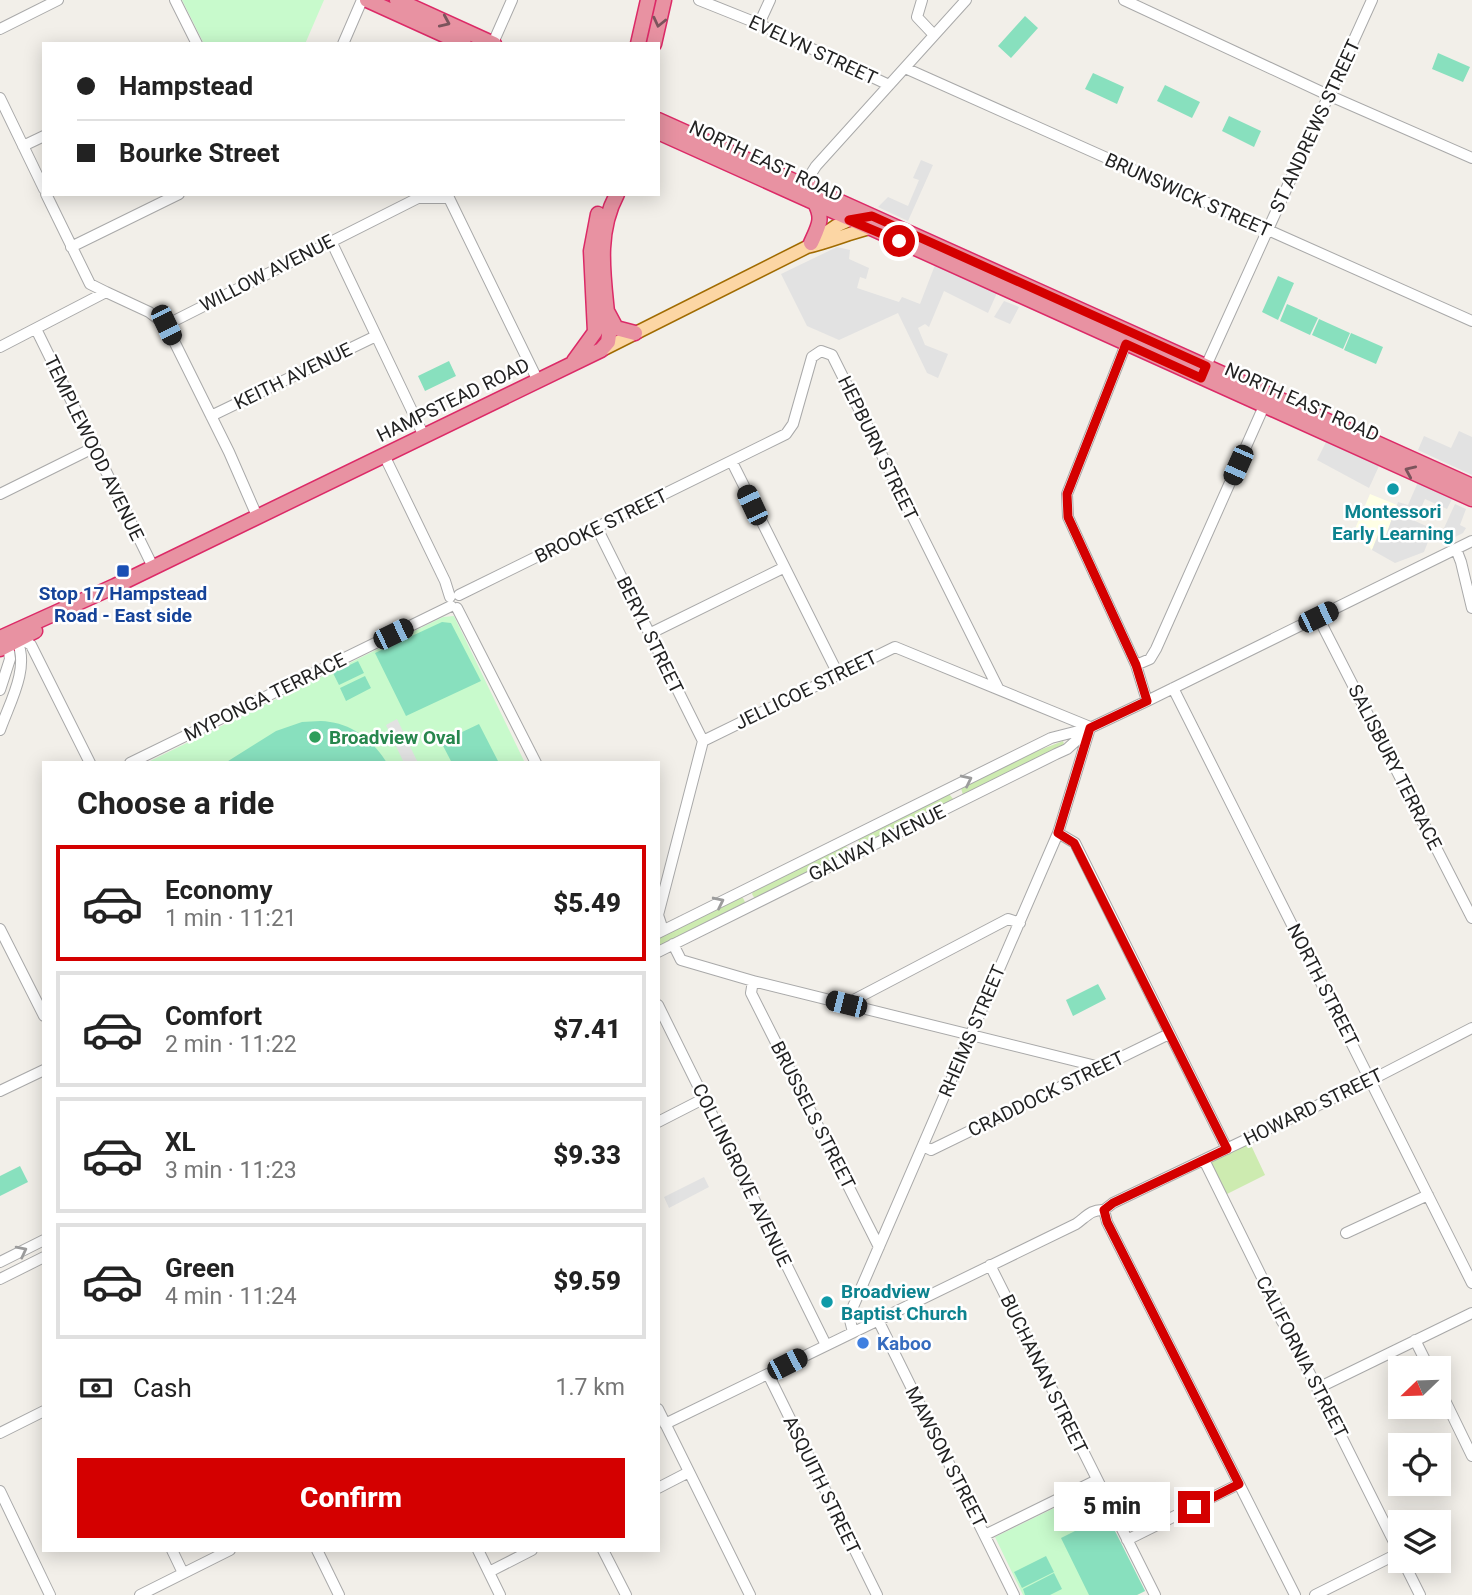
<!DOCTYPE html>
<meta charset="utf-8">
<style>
:root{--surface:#fff;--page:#f2f2f2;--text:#222;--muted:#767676;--line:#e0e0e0;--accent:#d40000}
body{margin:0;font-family:Roboto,sans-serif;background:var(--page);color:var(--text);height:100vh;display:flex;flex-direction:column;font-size:26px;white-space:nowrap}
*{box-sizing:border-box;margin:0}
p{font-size:23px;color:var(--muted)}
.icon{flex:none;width:38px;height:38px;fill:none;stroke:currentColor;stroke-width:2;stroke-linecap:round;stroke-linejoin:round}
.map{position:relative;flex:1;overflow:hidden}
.panel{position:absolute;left:42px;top:761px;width:618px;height:791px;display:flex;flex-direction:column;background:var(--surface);border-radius:0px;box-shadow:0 4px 18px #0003}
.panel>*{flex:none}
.guide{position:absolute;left:42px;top:42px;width:618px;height:154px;border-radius:0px;box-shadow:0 4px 18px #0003;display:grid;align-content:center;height:154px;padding:0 35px;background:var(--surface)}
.needle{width:46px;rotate:247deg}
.fabs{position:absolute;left:1388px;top:1356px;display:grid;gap:14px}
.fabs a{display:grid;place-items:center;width:63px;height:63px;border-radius:0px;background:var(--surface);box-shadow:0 4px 18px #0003;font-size:35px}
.end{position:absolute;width:32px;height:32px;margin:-16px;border:9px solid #d40000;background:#fff;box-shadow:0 0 0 4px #fff}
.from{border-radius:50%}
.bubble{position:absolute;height:49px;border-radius:0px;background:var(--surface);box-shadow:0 4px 18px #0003;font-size:23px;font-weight:800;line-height:49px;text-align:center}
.car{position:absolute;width:21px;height:42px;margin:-21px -10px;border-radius:9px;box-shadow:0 0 5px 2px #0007;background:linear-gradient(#222 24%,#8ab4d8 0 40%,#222 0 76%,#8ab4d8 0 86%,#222 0)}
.guide b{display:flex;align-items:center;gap:24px;height:66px;font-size:26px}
.guide b+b{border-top:2px solid var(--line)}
.guide i{width:18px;height:18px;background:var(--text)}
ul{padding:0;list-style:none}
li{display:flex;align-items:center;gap:21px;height:116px;margin:0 14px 10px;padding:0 21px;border:4px solid var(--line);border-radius:0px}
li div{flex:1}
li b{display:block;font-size:26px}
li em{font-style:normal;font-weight:800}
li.selected{border-color:var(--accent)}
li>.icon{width:63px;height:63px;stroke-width:1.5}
h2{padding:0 35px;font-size:32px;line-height:84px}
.pay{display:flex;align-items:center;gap:18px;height:77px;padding:0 35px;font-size:26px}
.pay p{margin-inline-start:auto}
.button{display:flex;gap:14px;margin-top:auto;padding:14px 35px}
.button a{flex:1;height:80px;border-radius:0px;background:var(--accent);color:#fff;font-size:28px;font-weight:800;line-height:80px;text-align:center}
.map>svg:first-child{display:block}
.education{fill:#ffffe5}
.grass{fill:#cdebb0}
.park{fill:#c8facc}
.pitch{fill:#88e0be}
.parking{fill:#e2e2e2}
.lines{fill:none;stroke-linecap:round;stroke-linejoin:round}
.minor-casing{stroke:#a9a9a9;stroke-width:12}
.major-casing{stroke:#a06b00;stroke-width:15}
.highway-casing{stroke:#dc2a67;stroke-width:17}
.minor{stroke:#fff;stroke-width:10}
.major{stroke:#fcd6a4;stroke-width:12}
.highway{stroke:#e892a2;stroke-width:14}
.oneway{stroke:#7b545c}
.oneway2{stroke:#9c9c9c}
.route{stroke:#d40000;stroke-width:9}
.culture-dot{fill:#0f9aa8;stroke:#fff;stroke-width:2.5}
.transit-dot{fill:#1a4fb4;stroke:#fff;stroke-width:2.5}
.leisure-dot{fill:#2e9e5b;stroke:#fff;stroke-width:2.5}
.shop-dot{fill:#3f7fe0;stroke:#fff;stroke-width:2.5}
.labels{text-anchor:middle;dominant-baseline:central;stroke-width:5;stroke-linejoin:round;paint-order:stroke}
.street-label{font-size:19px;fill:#222;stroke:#fff}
.culture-label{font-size:19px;font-weight:bold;fill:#0d838f;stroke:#fff}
.transit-label{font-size:19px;font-weight:bold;fill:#164399;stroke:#fff}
.leisure-label{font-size:19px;font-weight:bold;fill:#27864d;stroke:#fff;text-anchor:start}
.shop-label{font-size:19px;font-weight:bold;fill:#366cbe;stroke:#fff;text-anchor:start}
</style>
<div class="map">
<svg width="1472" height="1595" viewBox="0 0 1472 1595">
<rect width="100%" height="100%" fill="#f2efe9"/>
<path class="education" d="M1370 494 1397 505 1385 538 1378 535 1372 550 1354 531Z"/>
<path class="grass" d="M1063 741 1064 744 1023 768 963 795 961 788 1027 755Z
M949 794 954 800 860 846 858 839Z
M845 845 851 852 755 899 752 894 754 890Z
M740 897 743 898 746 904 658 950V938Z
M1249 1141 1265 1175 1223 1196 1206 1161Z"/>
<path class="park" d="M182 0H324L305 44H204Z
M454 616 525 763H146L443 617Z
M1093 1489 1145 1591 1137 1595H1023L995 1537Z"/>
<path class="pitch" d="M1025 16 1038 28 1011 58 998 46Z
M1438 53 1470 67 1463 82 1432 69Z
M1093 73 1124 87 1117 104 1085 89Z
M1165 85 1200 102 1192 118 1157 101Z
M1229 116 1261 131 1254 147 1222 131Z
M1278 276 1294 283 1278 320 1262 312Z
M1287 304 1318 318 1310 335 1280 321Z
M1319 319 1350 333 1343 349 1312 335Z
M1351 333 1383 347 1376 364 1344 350Z
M449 361 456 376 425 391 418 376Z
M442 622 451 623 481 681 406 716 375 653Z
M358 661 364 673 339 685 333 673Z
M365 676 371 688 346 701 340 688Z
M302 722C311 722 321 720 330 722 354 725 375 743 387 763H225L276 731Z
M479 724 499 763H452L441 742Z
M1098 984 1106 999 1073 1016 1066 1000Z
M20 1166 28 1182 0 1196V1176Z
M1107 1515 1145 1591 1137 1595H1089L1061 1538Z
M1046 1556 1054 1572 1022 1588 1014 1572Z
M1054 1573 1062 1589 1050 1595H1025L1023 1589Z"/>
<path class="parking" d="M921 160 933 165 908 221 878 207 888 197 908 206 919 180 913 178Z
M837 247 850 250 849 259 869 268 866 279 860 277 857 288 899 302 902 297 920 304 935 265 997 293 988 313 944 291 929 327 925 324 918 328 925 345 948 354 938 378 927 373 898 313 839 340 807 326 781 274Z
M1004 301 1019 307 1010 324 994 317Z
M1459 431 1472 437V475L1418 450 1424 436 1451 448Z
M1326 442 1379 466 1369 488 1317 460Z
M1418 482 1453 497 1447 509 1425 499 1415 521 1433 529 1424 552 1395 563 1372 550 1378 535 1385 538 1398 502 1408 505Z
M1455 504 1466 509 1460 525 1466 528 1463 533 1445 542 1439 539Z
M397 719 418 763H404L386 725Z
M704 1177 709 1187 669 1208 664 1197Z"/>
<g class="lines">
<defs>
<path id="minor" d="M175 0 197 44
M699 0 759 24 889 85
M922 0 917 17 934 35
M1124 0 1328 95 1472 158
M759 24 770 0
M0 29 58 0
M493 43 512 0
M343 44 362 0
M905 68 1472 321
M0 98 44 189
M23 146 44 136
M810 188 809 177 816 166 966 0
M46 194 90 284 106 292
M447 194 538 381
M418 198H449
M331 241 424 436
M71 247 179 194
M166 325 229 452 257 516
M36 329 153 567
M1126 344 1067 494 1068 517 1136 665 1147 701
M0 347 106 292 149 312 166 325 418 198 422 194
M1206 366 1372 0
M211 416 376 336
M384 455 445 581 450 597
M732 462 838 674
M0 494 95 447
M597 528 703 741
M1456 549 1461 562 1472 608
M459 595 786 434 793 424 812 357 821 351 832 355 998 688
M457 608 536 763
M1318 617 1472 918
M649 634 783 568
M20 638 31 645 90 763
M1136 665 1150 659 1156 649 1264 406
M1173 688 1472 1283
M0 690 10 659 8 645
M0 730C9 704 30 668 17 641
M130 763 451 606
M1058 833 1075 843 1227 1149
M0 929 44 1016
M663 930 658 915 703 741 895 647 1090 727
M658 933 1051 738 1090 728 1147 701 1472 541
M673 944 681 960 753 981 1100 1067
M658 952 1056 754 1067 749 1089 729
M753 981 751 993 879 1247
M846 1004 1008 919 1020 923
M658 1005 826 1345
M0 1091 44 1070
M658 1122 703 1099
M923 1146 931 1150 1169 1034
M1204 1160 1278 1310C1280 1326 1294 1331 1296 1346L1400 1554
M1104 1210 1107 1222 1295 1595
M1346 1233 1428 1195
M0 1262 44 1240
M990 1265 1155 1595
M0 1279 44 1257
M878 1320 1014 1595
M853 1332 849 1316 1058 833 1090 728
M1415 1340 1429 1368
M768 1374 877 1595
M1438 1386 1472 1456
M1318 1388 1472 1313
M658 1409 750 1595
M665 1424 1076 1224C1086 1217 1091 1209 1104 1210L1113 1203 1371 1080 1472 1028
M0 1433 44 1411
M658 1488 689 1472
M0 1491 50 1595
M985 1535 1097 1480
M1127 1540 1239 1484
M172 1550 183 1573
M317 1550 339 1595
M478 1550 500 1595
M603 1550 626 1595
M1403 1561 1420 1595
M489 1572 532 1550
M140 1595 230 1550
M1315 1595 1399 1553"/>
<path id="major" d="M811 243 836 226 849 220
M602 350 807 247C829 242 849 233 870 228"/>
<path id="highway" d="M367 0 464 44
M397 0 494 44
M638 44 648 0
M654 44 664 0
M658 120 1472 486
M658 132 1472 499
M811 243C818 227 824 219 815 203
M608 313 616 328 635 333
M574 361 595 332 591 251 598 214
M0 638 115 586 601 350 608 342 609 335C606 287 593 239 617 194
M0 649 35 631"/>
</defs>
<use href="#minor" class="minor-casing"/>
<use href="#major" class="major-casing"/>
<use href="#highway" class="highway-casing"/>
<use href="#minor" class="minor"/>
<use href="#major" class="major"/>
<use href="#highway" class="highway"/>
</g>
<defs><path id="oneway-chevron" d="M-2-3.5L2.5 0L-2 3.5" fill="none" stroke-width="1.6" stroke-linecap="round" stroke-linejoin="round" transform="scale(1.75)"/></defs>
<g class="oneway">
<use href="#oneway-chevron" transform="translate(445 22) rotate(24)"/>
<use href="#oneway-chevron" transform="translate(659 22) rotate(103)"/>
<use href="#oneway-chevron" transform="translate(1410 471) rotate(-156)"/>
</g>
<g class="oneway2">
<use href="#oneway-chevron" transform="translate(967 780) rotate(-26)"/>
<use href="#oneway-chevron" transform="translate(719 902) rotate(-26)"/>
<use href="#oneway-chevron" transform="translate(22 1251) rotate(-27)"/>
</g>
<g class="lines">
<path class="route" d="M899 241 849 220 872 216 1206 366 1201 378 1126 344 1067 494 1068 517 1136 665 1147 701 1090 728 1058 833 1074 843 1227 1149 1113 1203 1104 1210 1107 1222 1239 1484 1194 1507"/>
</g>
<g class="culture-dot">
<circle cx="1393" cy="489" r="7"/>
<circle cx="827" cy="1302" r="7"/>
</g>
<rect class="transit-dot" x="116" y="564" width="14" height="14" rx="3.5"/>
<circle class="leisure-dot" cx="315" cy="737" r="7"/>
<circle class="shop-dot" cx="863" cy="1343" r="7"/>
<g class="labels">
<g class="street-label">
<text transform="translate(813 50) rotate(25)">EVELYN STREET</text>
<text transform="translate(1315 126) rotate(-65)">ST ANDREWS STREET</text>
<text transform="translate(766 161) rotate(25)">NORTH EAST ROAD</text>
<text transform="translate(1188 195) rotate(24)">BRUNSWICK STREET</text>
<text transform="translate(267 273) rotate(-27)">WILLOW AVENUE</text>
<text transform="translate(293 376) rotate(-26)">KEITH AVENUE</text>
<text transform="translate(453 400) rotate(-26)">HAMPSTEAD ROAD</text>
<text transform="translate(1302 402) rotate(24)">NORTH EAST ROAD</text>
<text transform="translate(94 448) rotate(64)">TEMPLEWOOD AVENUE</text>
<text transform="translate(878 448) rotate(64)">HEPBURN STREET</text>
<text transform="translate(601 526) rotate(-26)">BROOKE STREET</text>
<text transform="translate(650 635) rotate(64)">BERYL STREET</text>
<text transform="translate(806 690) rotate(-26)">JELLICOE STREET</text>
<text transform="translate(265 697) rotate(-26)">MYPONGA TERRACE</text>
<text transform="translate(1395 767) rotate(63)">SALISBURY TERRACE</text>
<text transform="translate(877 843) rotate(-26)">GALWAY AVENUE</text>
<text transform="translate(1323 985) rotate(63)">NORTH STREET</text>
<text transform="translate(972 1031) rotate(-67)">RHEIMS STREET</text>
<text transform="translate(1046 1094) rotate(-26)">CRADDOCK STREET</text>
<text transform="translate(1313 1107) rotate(-26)">HOWARD STREET</text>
<text transform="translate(813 1115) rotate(63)">BRUSSELS STREET</text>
<text transform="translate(742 1175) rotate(64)">COLLINGROVE AVENUE</text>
<text transform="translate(1302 1357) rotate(63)">CALIFORNIA STREET</text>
<text transform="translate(1044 1374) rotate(64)">BUCHANAN STREET</text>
<text transform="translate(946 1457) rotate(63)">MAWSON STREET</text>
<text transform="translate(822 1485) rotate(64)">ASQUITH STREET</text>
</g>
<g class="culture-label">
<text x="1393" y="511">Montessori<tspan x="1393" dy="22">Early Learning</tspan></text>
<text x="841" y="1291" text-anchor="start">Broadview<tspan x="841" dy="22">Baptist Church</tspan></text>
</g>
<g class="transit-label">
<text x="123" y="593">Stop 17 Hampstead<tspan x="123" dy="22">Road - East side</tspan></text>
</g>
<g class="leisure-label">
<text x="329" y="737">Broadview Oval</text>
</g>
<g class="shop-label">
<text x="877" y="1343">Kaboo</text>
</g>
</g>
</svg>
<div class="fabs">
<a><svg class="needle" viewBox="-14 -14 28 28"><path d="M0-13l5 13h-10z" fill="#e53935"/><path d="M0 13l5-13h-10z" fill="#767676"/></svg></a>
<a><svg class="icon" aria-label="locate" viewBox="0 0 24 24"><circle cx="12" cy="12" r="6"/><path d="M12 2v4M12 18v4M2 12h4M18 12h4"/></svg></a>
<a><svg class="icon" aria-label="layers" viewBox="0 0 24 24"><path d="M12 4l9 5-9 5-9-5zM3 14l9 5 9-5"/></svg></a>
</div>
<i class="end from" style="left:899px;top:241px"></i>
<i class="end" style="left:1194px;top:1507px"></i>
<div class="bubble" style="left:1054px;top:1482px;width:116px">5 min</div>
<i class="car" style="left:166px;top:325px;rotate:154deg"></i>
<i class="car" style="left:1238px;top:465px;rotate:204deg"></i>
<i class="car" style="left:752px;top:505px;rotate:335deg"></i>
<i class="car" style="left:1318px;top:617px;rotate:64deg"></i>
<i class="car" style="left:393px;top:634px;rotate:64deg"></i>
<i class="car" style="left:846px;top:1004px;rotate:284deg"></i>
<i class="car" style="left:787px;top:1364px;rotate:63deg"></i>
<div class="guide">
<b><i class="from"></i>Hampstead</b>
<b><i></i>Bourke Street</b>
</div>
<section class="panel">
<h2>Choose a ride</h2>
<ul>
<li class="selected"><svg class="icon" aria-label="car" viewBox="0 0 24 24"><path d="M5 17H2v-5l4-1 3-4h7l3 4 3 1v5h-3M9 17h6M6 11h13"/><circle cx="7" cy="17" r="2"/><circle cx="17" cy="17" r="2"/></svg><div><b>Economy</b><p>1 min · 11:21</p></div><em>$5.49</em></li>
<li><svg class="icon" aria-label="car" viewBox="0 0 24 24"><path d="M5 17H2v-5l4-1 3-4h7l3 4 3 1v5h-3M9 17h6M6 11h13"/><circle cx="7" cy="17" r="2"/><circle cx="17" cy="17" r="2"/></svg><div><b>Comfort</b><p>2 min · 11:22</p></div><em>$7.41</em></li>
<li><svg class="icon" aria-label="car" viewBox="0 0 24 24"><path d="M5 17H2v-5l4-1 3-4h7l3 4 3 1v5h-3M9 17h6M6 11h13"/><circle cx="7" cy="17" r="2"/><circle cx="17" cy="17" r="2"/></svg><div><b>XL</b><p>3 min · 11:23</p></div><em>$9.33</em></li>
<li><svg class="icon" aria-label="car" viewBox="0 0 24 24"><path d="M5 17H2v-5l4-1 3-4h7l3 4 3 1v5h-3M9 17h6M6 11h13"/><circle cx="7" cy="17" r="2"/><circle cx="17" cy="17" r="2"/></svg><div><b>Green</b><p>4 min · 11:24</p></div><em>$9.59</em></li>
</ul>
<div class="pay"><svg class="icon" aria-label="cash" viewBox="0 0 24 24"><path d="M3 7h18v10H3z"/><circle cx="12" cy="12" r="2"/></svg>Cash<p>1.7 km</p></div>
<div class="button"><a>Confirm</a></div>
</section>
</div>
